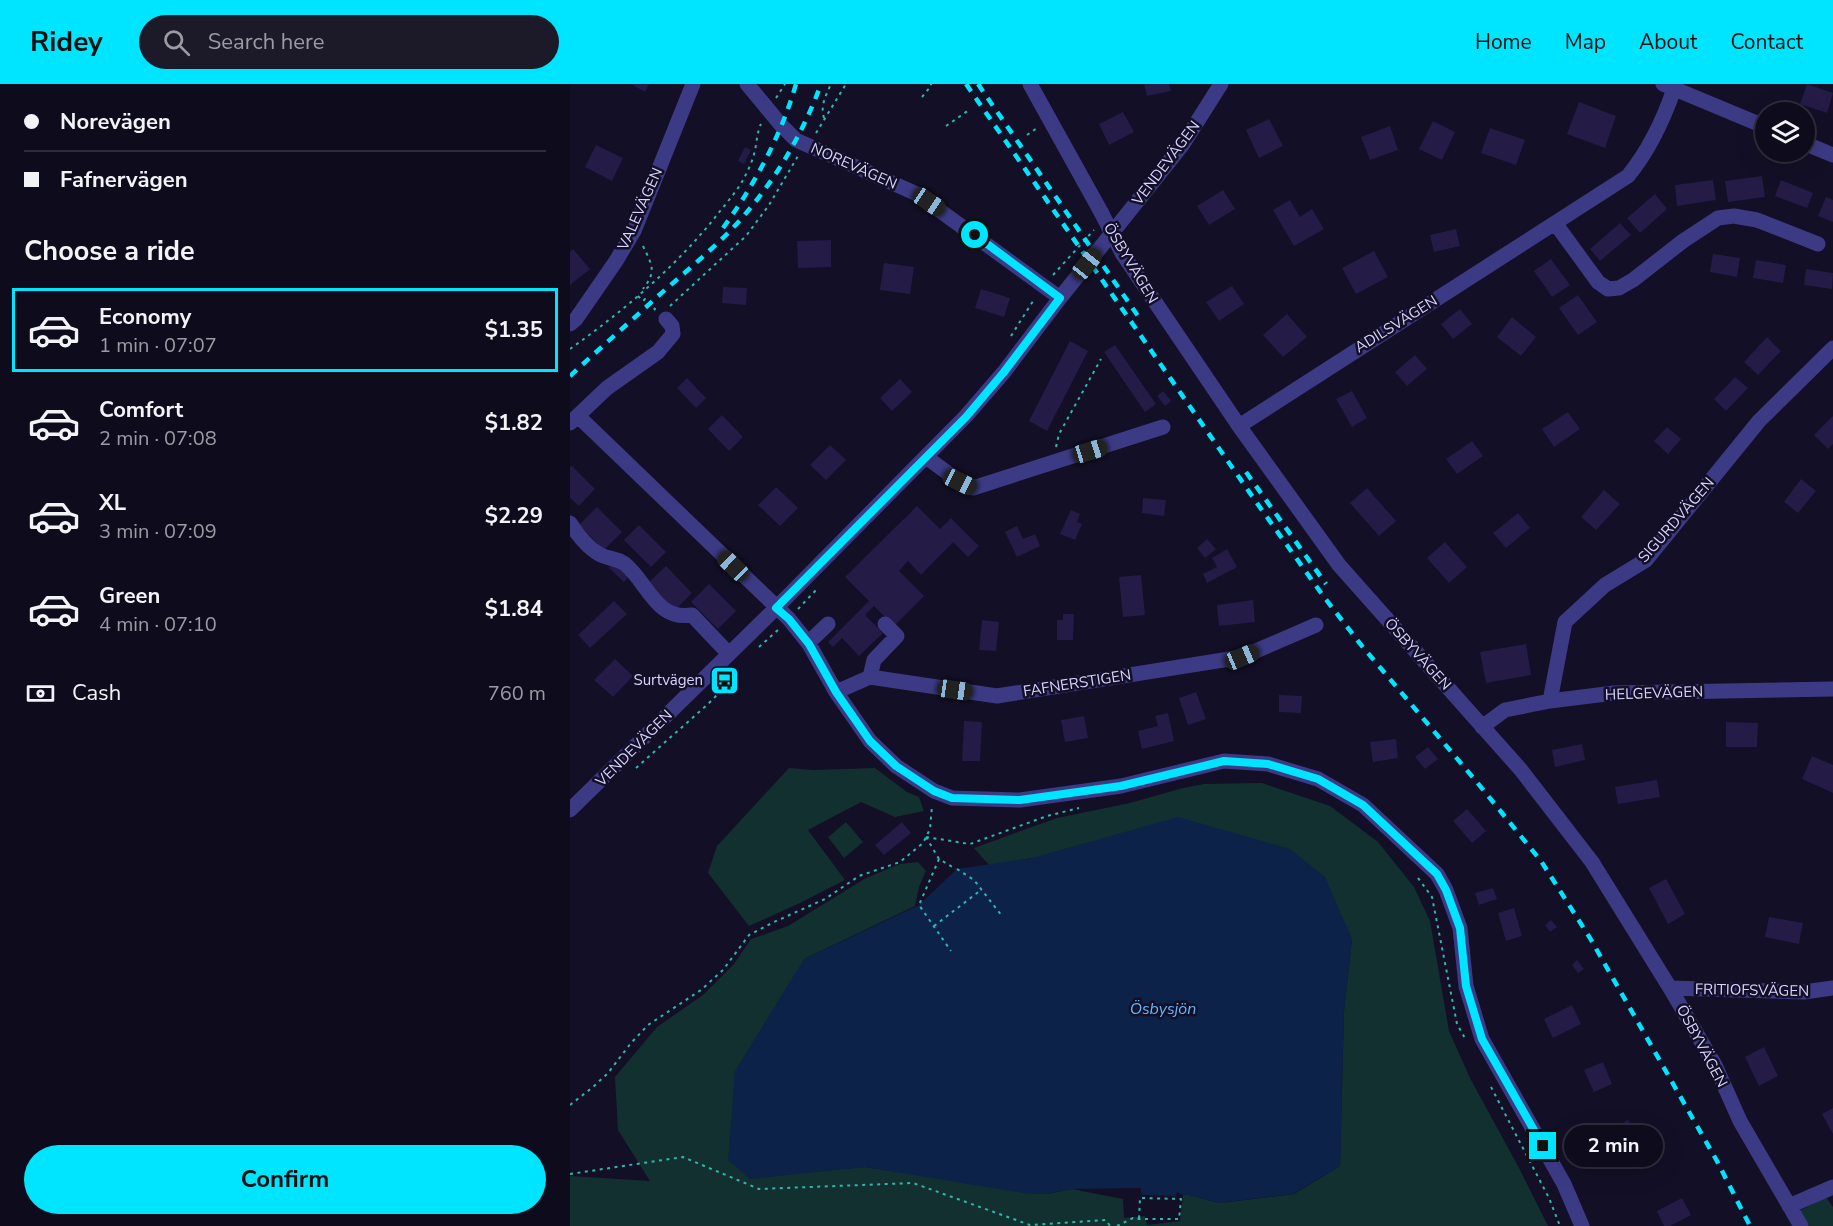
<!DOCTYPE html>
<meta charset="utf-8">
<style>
:root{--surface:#0e0b1c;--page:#1c1929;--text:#f1f3f6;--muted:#9b9ba3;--line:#2e2b3b;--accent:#00e5ff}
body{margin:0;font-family:"Nunito Sans",sans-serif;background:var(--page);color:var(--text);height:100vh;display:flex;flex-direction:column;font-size:22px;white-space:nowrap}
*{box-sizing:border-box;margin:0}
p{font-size:20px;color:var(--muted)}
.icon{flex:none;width:33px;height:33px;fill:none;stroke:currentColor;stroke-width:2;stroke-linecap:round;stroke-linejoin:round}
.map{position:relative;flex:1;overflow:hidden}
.drawer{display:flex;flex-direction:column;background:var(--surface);width:570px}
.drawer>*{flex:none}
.top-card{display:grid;align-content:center;height:132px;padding:0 24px;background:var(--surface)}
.buttons{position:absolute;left:1185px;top:18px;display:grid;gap:12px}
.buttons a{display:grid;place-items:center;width:60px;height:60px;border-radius:50%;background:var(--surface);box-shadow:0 6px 24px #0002,0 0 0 2px var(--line);font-size:30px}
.end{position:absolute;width:27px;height:27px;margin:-14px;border:8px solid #00e5ff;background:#111;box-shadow:0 0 0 3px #111}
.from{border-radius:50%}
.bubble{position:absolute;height:42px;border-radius:21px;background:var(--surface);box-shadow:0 6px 24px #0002,0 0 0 2px var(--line);font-size:20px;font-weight:700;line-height:42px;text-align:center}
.car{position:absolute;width:18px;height:36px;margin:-18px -9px;border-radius:8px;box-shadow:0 0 4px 2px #0007;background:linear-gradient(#222 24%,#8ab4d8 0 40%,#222 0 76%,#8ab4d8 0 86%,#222 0)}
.top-card b{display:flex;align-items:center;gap:21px;height:57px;font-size:22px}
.top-card b+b{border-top:2px solid var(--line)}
.top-card i{width:15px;height:15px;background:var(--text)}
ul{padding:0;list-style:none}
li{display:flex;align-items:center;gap:18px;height:84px;margin:0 12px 9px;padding:0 12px;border:3px solid transparent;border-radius:0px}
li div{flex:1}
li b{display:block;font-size:22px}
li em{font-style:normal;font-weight:700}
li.on{border-color:var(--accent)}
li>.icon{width:54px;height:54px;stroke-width:1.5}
h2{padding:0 24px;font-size:27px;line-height:72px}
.pay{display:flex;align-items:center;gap:15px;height:66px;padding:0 24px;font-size:22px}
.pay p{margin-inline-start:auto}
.action{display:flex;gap:12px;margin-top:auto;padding:12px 24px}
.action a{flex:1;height:69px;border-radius:36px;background:var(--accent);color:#111;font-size:24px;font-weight:700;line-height:69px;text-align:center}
header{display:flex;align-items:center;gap:36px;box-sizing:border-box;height:84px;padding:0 30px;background:var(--accent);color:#111}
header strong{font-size:28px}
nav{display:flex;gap:33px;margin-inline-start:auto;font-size:21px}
.search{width:420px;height:54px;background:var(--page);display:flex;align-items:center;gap:15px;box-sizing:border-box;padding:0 21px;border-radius:33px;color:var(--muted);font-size:22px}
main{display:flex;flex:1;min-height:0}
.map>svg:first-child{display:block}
.green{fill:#12302f}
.water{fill:#0c2248}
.building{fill:#241b47}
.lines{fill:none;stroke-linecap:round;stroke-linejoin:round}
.path{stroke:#2fb8b0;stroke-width:2;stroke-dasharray:3 4.5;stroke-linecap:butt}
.minor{stroke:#3d3a85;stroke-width:15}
.rail{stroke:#00e5ff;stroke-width:4.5;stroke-dasharray:9 8;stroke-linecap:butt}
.minor-bridge{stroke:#3d3a85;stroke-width:15}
.route{stroke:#00e5ff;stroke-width:8}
.labels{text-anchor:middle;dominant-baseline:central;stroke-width:5;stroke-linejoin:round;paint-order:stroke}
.street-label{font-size:15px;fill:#d9d4ff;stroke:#130f26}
.poi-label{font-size:15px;fill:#d9d4ff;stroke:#130f26;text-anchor:end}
.water-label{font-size:16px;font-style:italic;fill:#62b6ff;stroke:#130f26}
</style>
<header>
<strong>Ridey</strong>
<div class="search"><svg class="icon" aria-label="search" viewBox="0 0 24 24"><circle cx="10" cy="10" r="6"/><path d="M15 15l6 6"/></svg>Search here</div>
<nav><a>Home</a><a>Map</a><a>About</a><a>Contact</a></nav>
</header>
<main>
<section class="drawer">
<div class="top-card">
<b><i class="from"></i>Norevägen</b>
<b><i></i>Fafnervägen</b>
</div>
<h2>Choose a ride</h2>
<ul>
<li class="on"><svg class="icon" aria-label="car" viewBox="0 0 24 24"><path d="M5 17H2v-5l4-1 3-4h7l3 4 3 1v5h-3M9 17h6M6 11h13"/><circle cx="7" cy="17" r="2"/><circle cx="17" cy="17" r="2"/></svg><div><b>Economy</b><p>1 min · 07:07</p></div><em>$1.35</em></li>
<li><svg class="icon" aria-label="car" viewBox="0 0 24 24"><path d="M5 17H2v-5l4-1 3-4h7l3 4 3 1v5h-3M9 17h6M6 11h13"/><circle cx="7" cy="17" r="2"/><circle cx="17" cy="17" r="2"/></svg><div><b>Comfort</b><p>2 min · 07:08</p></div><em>$1.82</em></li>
<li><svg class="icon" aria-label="car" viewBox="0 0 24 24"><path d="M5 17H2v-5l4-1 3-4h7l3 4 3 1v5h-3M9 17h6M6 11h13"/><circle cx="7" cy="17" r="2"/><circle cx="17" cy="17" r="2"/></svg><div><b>XL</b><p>3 min · 07:09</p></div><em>$2.29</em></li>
<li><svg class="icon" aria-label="car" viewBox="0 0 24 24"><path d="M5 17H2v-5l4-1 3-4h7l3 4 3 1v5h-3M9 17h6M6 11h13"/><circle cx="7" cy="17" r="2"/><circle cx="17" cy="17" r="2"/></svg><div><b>Green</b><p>4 min · 07:10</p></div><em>$1.84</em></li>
</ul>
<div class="pay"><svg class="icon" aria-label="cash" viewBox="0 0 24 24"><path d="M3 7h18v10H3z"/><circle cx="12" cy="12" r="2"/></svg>Cash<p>760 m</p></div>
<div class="action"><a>Confirm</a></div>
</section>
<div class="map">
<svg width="1263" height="1142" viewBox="0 0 1263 1142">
<rect width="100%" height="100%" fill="#130f26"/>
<path class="green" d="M219 684 243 686 305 684 337 708 349 713 354 727 325 733 291 718 238 746 275 796 230 819 179 842 138 789 147 762Z
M692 699 760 722 808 758 844 803 860 837 879 947 901 996 948 1082 978 1142H0V1092L80 1097 48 1046 45 993 87 943 133 911 164 880 181 855 218 842 296 794 330 780 348 778 356 787 349 803 345 822 234 875 248 1087 295 1083 477 1110 502 1105 553 1115 554 1134 575 1132 577 1141 610 1137 613 1111H619L649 1119 724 1110 770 1082 774 927 782 855 462 774 419 781 404 764 487 734 560 719 613 704 634 700Z
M276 738 293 758 274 774 258 753Z
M1256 1113 1263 1123V1142H1239L1229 1127Z"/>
<path class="water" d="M608 733 720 765 755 793 782 855 774 927 770 1082 723 1110 649 1119 619 1111H613L607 1108 606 1112 572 1111 570 1104 502 1105 477 1110H459L295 1083 180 1095 158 1076 165 987 234 875 349 821 387 785 462 774Z"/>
<path class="building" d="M61 0H79L75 8Z
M574 0H599L601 7 577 12Z
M1237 0 1263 9 1257 29 1230 20Z
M1009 18 1046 32 1035 64 997 50Z
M553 28 564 48 539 61 529 40Z
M699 35 713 62 689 74 676 46Z
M863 37 885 48 872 76 849 65Z
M820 42 828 66 800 76 791 53Z
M920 44 955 56 946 81 911 69Z
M26 61 53 74 42 97 15 83Z
M175 63 181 66 174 80 168 77Z
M1192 92 1195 113 1158 118 1155 97Z
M1143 96 1146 116 1107 122 1105 101Z
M1211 96 1243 109 1237 124 1205 112Z
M653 106 665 125 639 141 627 122Z
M1085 110 1097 125 1070 149 1057 134Z
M1256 113 1263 116V138L1248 132Z
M720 116 730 133 742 125 754 145 724 162 703 126Z
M1050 139 1061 151 1030 177 1020 165Z
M886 145 890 162 864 168 860 151Z
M261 156V183L228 184 227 157Z
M3 165 20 185 0 201V168Z
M804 167 818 193 786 210 772 184Z
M1143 170 1170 174 1167 193 1140 188Z
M981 175 1000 201 982 213 964 187Z
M1186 176 1216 181 1213 199 1183 194Z
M314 179 344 183 340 210 310 206Z
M1236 185 1263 189 1262 205 1234 201Z
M662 202 674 220 649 237 636 218Z
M153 203 177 204 176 221 152 219Z
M411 205 440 214 434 233 405 224Z
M1008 211 1027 238 1008 251 989 224Z
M890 225 902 240 883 255 871 240Z
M717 230 737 253 713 273 693 251Z
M942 233 966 253 951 272 927 253Z
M1197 253 1211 267 1188 291 1174 278Z
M500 257 518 267 477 347 459 337Z
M545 261 586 320 575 328 534 268Z
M845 271 857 285 837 302 825 288Z
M1165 293 1178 304 1156 327 1144 315Z
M117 294 136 314 126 324 107 304Z
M330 295 342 308 322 327 310 314Z
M593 307 601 317 595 322 587 312Z
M782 307 797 334 782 343 766 315Z
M998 328 1010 345 984 363 972 345Z
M152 331 173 353 159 367 138 345Z
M1263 332V360L1258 365 1244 351Z
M1097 343 1111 355 1098 370 1084 357Z
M902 357 913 372 887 390 876 375Z
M260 361 276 376 256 396 240 381Z
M2 382 25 405 9 422 0 414V383Z
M1231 395 1246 407 1228 429 1214 418Z
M206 403 228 424 210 442 188 421Z
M797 404 826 437 809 452 780 419Z
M1034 406 1050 420 1026 446 1011 433Z
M573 414 596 416 594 432 572 429Z
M347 422 370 445 381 434 409 462 398 473 383 458 351 491 338 477 329 487 354 512 324 542 304 522 295 531 313 549 289 572 272 554 263 563 258 558 299 517 275 493Z
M27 423 52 448 34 466 9 441Z
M501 426 510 430 507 438 512 440 505 456 490 450Z
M948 429 960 444 936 464 923 449Z
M69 441 96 468 81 483 54 456Z
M447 442 453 455 465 450 470 462 447 473 435 448Z
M637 455 646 465 635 474 627 464Z
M875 458 897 483 879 499 857 474Z
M657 465 667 483 637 499 633 490 647 483 642 474Z
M45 478 60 492 54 498 39 484Z
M96 482 122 509 102 529 75 502Z
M571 491 575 531 553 533 549 493Z
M139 500 166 527 148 545 121 518Z
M683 516 685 538 649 542 647 521Z
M44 517 57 530 20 564 8 551Z
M493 530H504L503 556H487V536H493Z
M412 536 429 538 426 567 409 566Z
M956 560 961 591 916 599 910 568Z
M45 575 63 592 43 613 24 596Z
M626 608 636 635 618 641 609 614Z
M709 611 732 612 731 629 709 628Z
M598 629 604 657 572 665 568 647 588 642 585 632Z
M514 632 518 654 495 658 491 636Z
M394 637 412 638 410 677H392Z
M1156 638 1188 639 1187 663H1156Z
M826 655 828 674 803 678 800 658Z
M1012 660 1015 676 985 683 982 666Z
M858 663 868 675 855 685 845 673Z
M1242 672 1263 681V709L1232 695Z
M1087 696 1090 713 1048 720 1045 703Z
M897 725 916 747 902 759 883 737Z
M332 738 341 749 314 771 305 761Z
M1096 795 1115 830 1098 840 1079 804Z
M923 804 927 815 909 821 905 809Z
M944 824 952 852 936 857 928 829Z
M1199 833 1233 839 1229 860 1195 853Z
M981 836 987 843 980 848 975 841Z
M1007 876 1014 885 1008 889 1002 881Z
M1002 921 1011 940 983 954 974 935Z
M1194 963 1208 992 1189 1002 1175 973Z
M1033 978 1042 1000 1024 1008 1014 986Z
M1263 1024V1050L1252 1030Z
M1058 1036 1065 1047 1075 1042 1086 1063 1062 1075 1045 1043Z
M1112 1114 1121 1131 1100 1142H1094L1087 1127Z"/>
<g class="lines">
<path class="path" d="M352 13 361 2V0
M206 14 215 0
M254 34C250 22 256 11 261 0
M376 42 399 26
M246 49 276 0
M457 51 467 44
M73 162C82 181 87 187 73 205
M483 191 524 146
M68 212 73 217 75 215 85 225 84 226
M100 222 176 152 199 121 228 72
M441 252 465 214
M0 265C52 228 102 186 143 136 153 123 165 110 173 96 178 87 183 76 185 66 187 57 187 48 191 40
M486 363 489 350 531 275
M228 525 247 505
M189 563 210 544
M66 684 138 620 154 604 160 592
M356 753 400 760 477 732 509 724
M356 753 369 775 386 785
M369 775 349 821 381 867
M387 785 404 796 432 832
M848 794 862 813 887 940 896 956
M364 842 411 806
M921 1003 979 1114 990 1142
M0 1021 23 1003 38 989 61 959 78 941 131 906 153 886 179 851 204 838 255 815 289 792 330 778 353 759 360 745 362 722
M0 1090 113 1073 189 1105 343 1099 460 1141 536 1136 540 1142
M547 1142 563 1134 569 1135H609L611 1115 570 1114 569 1135"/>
<path class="minor" d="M177 0 211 41 226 56 347 110 490 214
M460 0 531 128
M1093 0 1196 43
M1234 59 1263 71
M985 139 1028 198 1038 205 1049 204 1063 196 1113 157 1148 134 1164 132 1187 136 1248 160
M552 169 669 342 769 481 951 686 1022 778 1100 904 1145 981 1170 1037 1231 1142
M0 240 6 235 46 177 64 147 123 0
M8 332 219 535 239 560 266 608 300 657 326 682 364 707 382 714 450 716 551 702 654 677 698 680 748 695 793 721 867 790 876 806 890 844 896 902 912 955 994 1100 1012 1142
M0 339 37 304 88 268 103 250 102 242 96 235
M669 342 1058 92C1080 65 1093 37 1104 5
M356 373 390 398 403 404 593 343
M0 439C7 450 17 463 29 470 37 475 47 474 55 480 78 499 86 537 122 531L159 570
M238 559 258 540
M300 593 304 576 327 552 315 540
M266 608 300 593 427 612 672 573 746 541
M980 617 995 538 1035 501 1076 476 1189 337 1263 264
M912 643 935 626 980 617 1044 609 1263 605
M0 726 206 524 396 332 434 288 490 214 613 60 651 0
M1100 904 1234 908 1263 904
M1219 1122 1263 1103"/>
<path class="rail" d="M396 0 689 422 754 513 792 562 906 697 971 777 1020 854 1147 1077 1180 1142
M408 0 568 232
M153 144C185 100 211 52 226 0
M0 292C29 265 59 239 88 212 112 191 137 170 160 147 200 105 231 55 251 0
M676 388 756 500"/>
<path class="minor-bridge" d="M531 128 552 169"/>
</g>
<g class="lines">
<path class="route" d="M405 151 490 214 434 288 396 333 206 524 219 535 239 560 266 608 300 657 326 682 364 707 382 714 450 716 551 702 654 677 698 680 748 695 793 721 867 790 876 806 890 844 896 902 912 955 973 1062"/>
</g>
<defs>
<symbol id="bus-square" viewBox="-11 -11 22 22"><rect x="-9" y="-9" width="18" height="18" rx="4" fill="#00e5ff" stroke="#130f26"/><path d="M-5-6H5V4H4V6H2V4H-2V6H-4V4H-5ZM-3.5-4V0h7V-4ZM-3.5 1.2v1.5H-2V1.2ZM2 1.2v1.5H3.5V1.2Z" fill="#111"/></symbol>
</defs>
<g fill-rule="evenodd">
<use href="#bus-square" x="138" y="580" width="33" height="33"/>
</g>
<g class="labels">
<g class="street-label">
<text transform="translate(596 79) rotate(-53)">VENDEVÄGEN</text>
<text transform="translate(284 82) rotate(24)">NOREVÄGEN</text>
<text transform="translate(70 125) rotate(-66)">VALEVÄGEN</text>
<text transform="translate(561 179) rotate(59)">ÖSBYVÄGEN</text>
<text transform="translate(826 240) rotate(-32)">ADILSVÄGEN</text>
<text transform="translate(1106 436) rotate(-49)">SIGURDVÄGEN</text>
<text transform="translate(848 570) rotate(48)">ÖSBYVÄGEN</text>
<text transform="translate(507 599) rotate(-9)">FAFNERSTIGEN</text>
<text transform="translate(1084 609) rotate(-2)">HELGEVÄGEN</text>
<text transform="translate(64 664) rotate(-45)">VENDEVÄGEN</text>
<text transform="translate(1182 906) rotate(1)">FRITIOFSVÄGEN</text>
<text transform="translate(1132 962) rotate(62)">ÖSBYVÄGEN</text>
</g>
<g class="poi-label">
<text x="133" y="596">Surtvägen</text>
</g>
<g class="water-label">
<text x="593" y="925">Ösbysjön</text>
</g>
</g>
</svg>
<div class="buttons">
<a><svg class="icon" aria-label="layers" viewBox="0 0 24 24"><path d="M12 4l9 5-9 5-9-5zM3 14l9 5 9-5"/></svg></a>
</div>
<i class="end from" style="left:405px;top:151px"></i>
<i class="end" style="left:973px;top:1062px"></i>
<div class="bubble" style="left:994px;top:1041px;width:99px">2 min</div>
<i class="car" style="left:359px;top:118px;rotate:124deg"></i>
<i class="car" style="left:517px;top:180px;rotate:39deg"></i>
<i class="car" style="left:520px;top:367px;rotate:73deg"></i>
<i class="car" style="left:390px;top:398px;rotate:116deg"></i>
<i class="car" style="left:163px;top:482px;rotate:314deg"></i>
<i class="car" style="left:672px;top:573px;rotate:67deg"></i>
<i class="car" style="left:385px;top:606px;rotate:98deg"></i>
</div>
</main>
